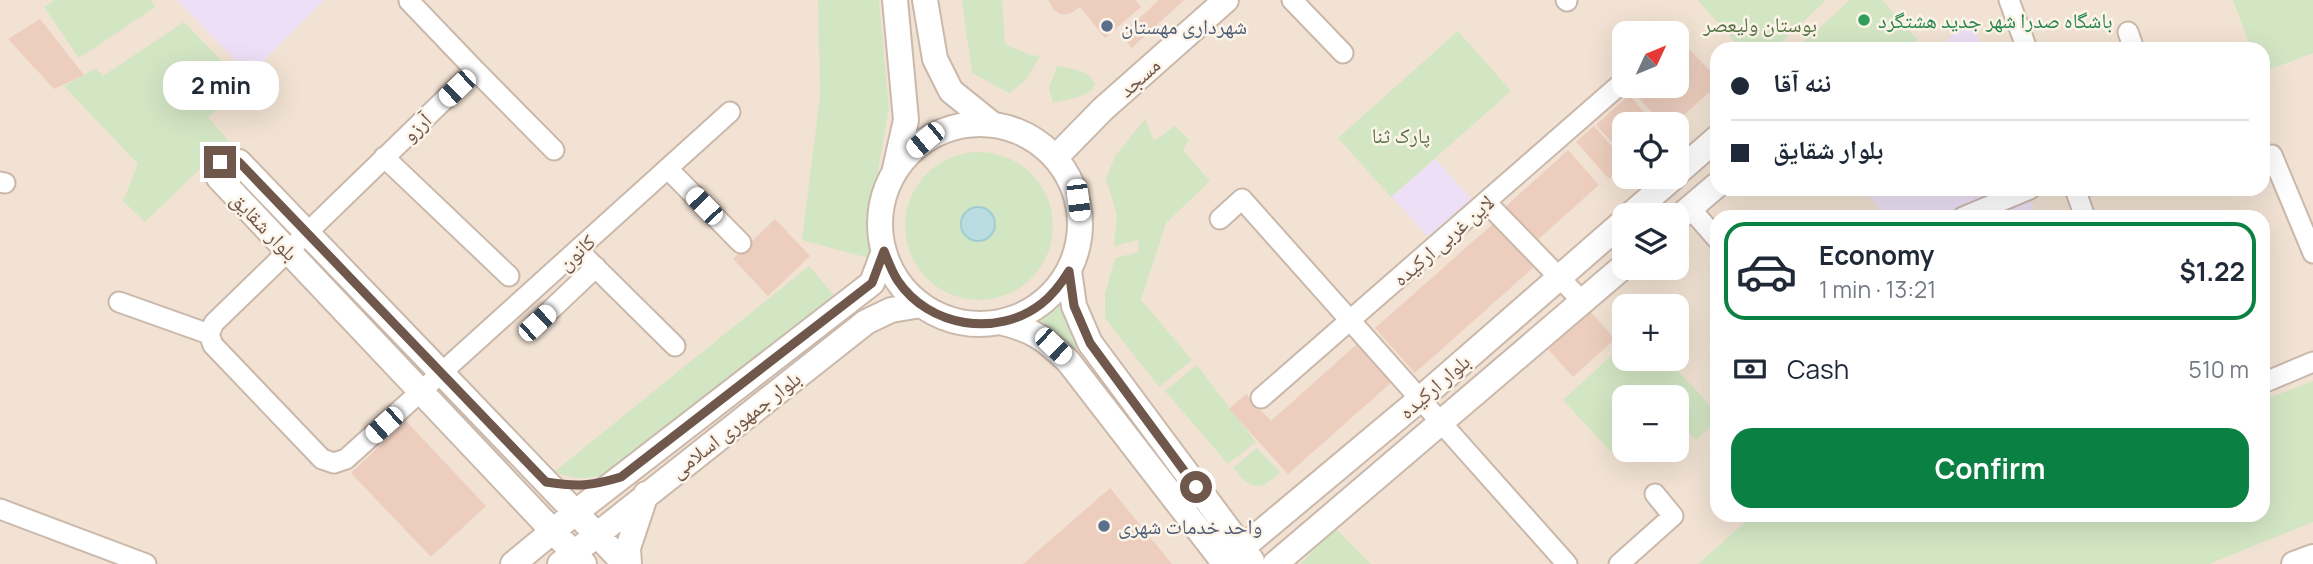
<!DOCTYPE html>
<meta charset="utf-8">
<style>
:root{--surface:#fff;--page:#f2f2f3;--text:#1f2937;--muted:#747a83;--line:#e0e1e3;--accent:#0b8043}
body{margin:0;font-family:Manrope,"Noto Naskh Arabic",sans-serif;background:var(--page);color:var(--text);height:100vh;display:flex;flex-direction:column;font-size:26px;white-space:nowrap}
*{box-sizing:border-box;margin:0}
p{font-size:23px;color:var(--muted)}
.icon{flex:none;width:38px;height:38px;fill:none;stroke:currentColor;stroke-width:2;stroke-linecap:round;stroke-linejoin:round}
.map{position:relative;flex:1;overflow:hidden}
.side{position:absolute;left:1710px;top:210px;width:560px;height:312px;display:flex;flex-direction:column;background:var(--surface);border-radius:21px;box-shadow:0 7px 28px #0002}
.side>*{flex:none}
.hud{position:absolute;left:1710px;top:42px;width:560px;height:154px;border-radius:21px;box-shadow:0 7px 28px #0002;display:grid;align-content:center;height:154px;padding:0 21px;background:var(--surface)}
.needle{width:46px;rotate:46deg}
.controls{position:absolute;left:1612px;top:21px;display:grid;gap:14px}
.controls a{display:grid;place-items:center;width:77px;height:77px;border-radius:14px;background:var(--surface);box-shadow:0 7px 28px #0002;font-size:35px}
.end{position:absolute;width:32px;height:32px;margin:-16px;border:9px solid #70574c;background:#fff;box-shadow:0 0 0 4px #fff}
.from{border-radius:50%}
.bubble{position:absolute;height:49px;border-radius:21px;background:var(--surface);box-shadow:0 7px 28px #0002;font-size:23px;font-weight:700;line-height:49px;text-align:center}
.car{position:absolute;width:21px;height:42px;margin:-21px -10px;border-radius:9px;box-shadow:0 0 5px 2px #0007;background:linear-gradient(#fff 24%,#345 0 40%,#fff 0 76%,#345 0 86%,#fff 0)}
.hud b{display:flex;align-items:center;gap:24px;height:66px;font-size:26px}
.hud b+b{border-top:2px solid var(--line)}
.hud i{width:18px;height:18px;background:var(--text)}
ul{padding:12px 0 0;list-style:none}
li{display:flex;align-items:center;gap:21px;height:98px;margin:0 14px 10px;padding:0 7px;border:4px solid transparent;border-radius:21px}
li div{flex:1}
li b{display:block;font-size:26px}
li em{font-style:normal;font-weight:700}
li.current{border-color:var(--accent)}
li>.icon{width:63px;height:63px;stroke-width:1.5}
.pay{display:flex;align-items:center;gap:18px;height:77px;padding:0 21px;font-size:26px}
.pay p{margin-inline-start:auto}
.cta{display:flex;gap:14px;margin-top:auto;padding:14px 21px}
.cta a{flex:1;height:80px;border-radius:21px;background:var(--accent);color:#fff;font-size:28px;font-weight:700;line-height:80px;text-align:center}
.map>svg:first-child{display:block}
.residential{fill:#f1e2d3;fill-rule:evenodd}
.education{fill:#ede0f6}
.green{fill:#d3e6c4}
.water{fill:#badde1;stroke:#a1cdd2;stroke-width:2}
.building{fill:#edcebe}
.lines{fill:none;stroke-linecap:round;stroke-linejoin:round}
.minor-casing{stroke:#cab8ab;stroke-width:23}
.tertiary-casing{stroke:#cab8ab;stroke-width:28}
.minor{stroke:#fff;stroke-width:19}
.tertiary{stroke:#fff;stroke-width:24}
.route{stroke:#70574c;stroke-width:9}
.leisure-dot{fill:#2e9e5b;stroke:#fdf4e9;stroke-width:2.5}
.service-dot{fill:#5c6f8a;stroke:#fdf4e9;stroke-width:2.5}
.labels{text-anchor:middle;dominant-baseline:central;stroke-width:5;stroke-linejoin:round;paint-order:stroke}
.leisure-label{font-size:21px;fill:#27864d;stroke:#fdf4e9;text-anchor:start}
.park-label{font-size:21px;fill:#557545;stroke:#fdf4e9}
.service-label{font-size:21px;fill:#4e5e75;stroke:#fdf4e9;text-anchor:start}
.street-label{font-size:21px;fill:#70574c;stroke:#fdf4e9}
</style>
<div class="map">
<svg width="2313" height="564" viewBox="0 0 2313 564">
<rect width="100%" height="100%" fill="#faf0e4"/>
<path class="residential" d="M0 0H2313V564H0ZM1624 33H1676V86H1624ZM1717 49H2263V189H1717ZM1624 124H1676V177H1624ZM1624 215H1676V268H1624ZM1717 217H2263V514H1717ZM1624 306H1676V359H1624ZM1624 397H1676V450H1624Z"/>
<path class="education" d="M177 0H324L249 75Z
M1970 17 1983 49H1939Z
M1435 159 1471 199 1428 237 1392 197Z
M1862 189H2022L1944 217H1888Z
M2030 198 2036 217H1980Z"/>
<path class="green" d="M55 0H151L155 7 79 58 44 7Z
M818 0H879L889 108 873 200 872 259 802 240 820 97Z
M962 0H1002L1005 44 1030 55 1040 56 1025 81 1009 93 972 73Z
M1698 0H1826L1774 49H1741Z
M1850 0H1882L1918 40 1908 49H1796Z
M2233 0H2313V53L2263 72V49H2251Z
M184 22 244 84 208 117 229 141 145 222 123 201 138 164 64 86 96 68 103 76Z
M1458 31 1511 91 1391 197 1338 138Z
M1057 66C1070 68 1089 70 1095 84 1090 98 1067 99 1053 103L1049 89Z
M1145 119 1154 141 1175 126 1189 140 1183 150 1210 181 1166 223 1141 300 1192 360 1159 387 1105 318V294L1115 258 1139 252 1138 240 1114 246 1117 215 1106 179 1115 156Z
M905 226a74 74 0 1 1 148 0a74 74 0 1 1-148 0Z
M809 266 839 301 614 472C589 479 579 481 554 472Z
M1061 297 1081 344 1072 351 1058 337 1034 320Z
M1624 344V359H1667L1717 413V421L1696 440 1677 419 1676 397H1624V449L1616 457 1563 400Z
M1197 365 1256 442 1228 464 1165 391Z
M2313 381V522L2209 564H1698L1753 515 2263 514V400Z
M1257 448 1280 472C1259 494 1250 488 1233 468Z
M1334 527 1371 564H1301Z"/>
<path class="water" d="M961 224a17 17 0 1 1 34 0a17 17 0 1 1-34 0Z"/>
<path class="building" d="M1048 0H1136L1141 7 1105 38 1080 7 1071 13 1062 15 1054 10Z
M1159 0H1184L1132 48 1121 35Z
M40 19 84 75 54 89 8 39Z
M1683 49H1689L1717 78V85L1674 124H1663L1635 94 1644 86H1676V55Z
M1629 95 1654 124H1624V155L1596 125Z
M1594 126 1624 160V166L1609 179 1576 142Z
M1568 150 1599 185 1535 242 1504 208Z
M775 219 810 256 768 296 733 259Z
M1495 222 1535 266 1415 373 1375 328Z
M1588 309 1615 339 1573 377 1546 347Z
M1358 343 1392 382 1288 474 1229 409 1246 394 1271 421Z
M406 421 486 506 431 557 351 473Z
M1110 488 1172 564H1023Z"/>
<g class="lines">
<defs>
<path id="minor" d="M1292 0 1343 53
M1566 0 1567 1
M2009 0 2027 49
M409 1 475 70 214 323 209 334 213 345 322 459 334 463 346 459 730 112
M2128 32 2134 49
M475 70 554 150
M2272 155 2313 253
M384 157 509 276
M668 169 741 243
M0 182 5 183
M2075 189 2085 217
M1486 202 1583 302
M1690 208 1717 239
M1963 217 2030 189
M1220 219 1242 199 1567 564
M578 250 675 346
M119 302 209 334
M537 323 596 267
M2263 383 2313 362
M1261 398 1624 81
M0 509 146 564
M1619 564 1673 516 1655 494"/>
<path id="tertiary" d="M925 0 935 59 951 91 992 124
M880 224a100 100 0 1 1 200 0a100 100 0 1 1-200 0Z
M1055 158 1103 109 1226 0
M895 169 906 120 895 0
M1676 174 1717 138
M1630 215 1674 177
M1676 220 1717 185
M1069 271 1074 306 1090 343 1252 561
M1000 322C1033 330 1044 338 1068 361L1225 564
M513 564 576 512 872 283 884 251
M560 564 866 322 891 310 921 305
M584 564 219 178 220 162H239L625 564
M629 564 628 548 646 494
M1237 564 1242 548 1419 400 1624 221
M1275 564 1624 266
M2294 564 2313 557"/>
</defs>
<use href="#minor" class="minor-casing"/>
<use href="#tertiary" class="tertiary-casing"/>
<use href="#minor" class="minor"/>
<use href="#tertiary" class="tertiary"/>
</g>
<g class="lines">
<path class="route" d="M220 162H239L546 482C578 487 591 486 621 477L872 283 884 251C888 261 892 272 898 281 929 327 997 338 1041 304 1053 295 1061 284 1069 271L1074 306 1090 343 1196 487"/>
</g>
<circle class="leisure-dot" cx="1864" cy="20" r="7"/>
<g class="service-dot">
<circle cx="1107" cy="26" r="7"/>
<circle cx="1104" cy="526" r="7"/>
</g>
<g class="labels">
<g class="leisure-label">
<text x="1878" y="20">باشگاه صدرا شهر جدید هشتگرد</text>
</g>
<g class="park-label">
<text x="1760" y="24">بوستان ولیعصر</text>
<text x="1401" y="135">پارک ثنا</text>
</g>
<g class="service-label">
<text x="1121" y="26">شهرداری مهستان</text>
<text x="1118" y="526">واحد خدمات شهری</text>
</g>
<g class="street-label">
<text transform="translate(1139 77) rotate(-42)">مسجد</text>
<text transform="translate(416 127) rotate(-44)">آرزو</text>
<text transform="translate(265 226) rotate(46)">بلوار شقایق</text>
<text transform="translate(1443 240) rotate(-41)">لاین غربی ارکیده</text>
<text transform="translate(576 252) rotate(-42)">کانون</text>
<text transform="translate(1434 386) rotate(-41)">بلوار ارکیده</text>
<text transform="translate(735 424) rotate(-38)">بلوار جمهوری اسلامی</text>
</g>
</g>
</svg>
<div class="controls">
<a><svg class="needle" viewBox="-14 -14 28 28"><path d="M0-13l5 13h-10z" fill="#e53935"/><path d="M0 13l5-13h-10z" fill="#747a83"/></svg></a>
<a><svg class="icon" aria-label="locate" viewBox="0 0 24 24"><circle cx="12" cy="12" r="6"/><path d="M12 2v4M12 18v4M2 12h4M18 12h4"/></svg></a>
<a><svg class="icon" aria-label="layers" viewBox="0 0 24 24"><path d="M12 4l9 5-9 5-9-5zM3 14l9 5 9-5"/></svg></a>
<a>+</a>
<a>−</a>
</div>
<i class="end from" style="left:1196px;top:487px"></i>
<i class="end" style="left:220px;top:162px"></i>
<div class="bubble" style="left:163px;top:61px;width:116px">2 min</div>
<i class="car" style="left:457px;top:88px;rotate:226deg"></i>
<i class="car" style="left:925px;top:140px;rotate:230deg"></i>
<i class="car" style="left:1078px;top:200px;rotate:173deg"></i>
<i class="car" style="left:704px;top:206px;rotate:316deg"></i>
<i class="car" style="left:537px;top:323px;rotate:47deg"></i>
<i class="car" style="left:1053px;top:346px;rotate:134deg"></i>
<i class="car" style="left:384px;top:425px;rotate:228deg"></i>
<div class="hud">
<b><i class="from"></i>ننه آقا</b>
<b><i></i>بلوار شقایق</b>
</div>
<section class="side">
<ul>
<li class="current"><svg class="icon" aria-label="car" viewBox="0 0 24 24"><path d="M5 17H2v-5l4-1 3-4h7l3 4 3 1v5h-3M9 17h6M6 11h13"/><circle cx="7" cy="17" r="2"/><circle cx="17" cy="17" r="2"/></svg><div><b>Economy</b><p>1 min · 13:21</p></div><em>$1.22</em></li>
</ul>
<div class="pay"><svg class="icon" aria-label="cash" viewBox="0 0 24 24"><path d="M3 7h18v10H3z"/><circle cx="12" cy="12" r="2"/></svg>Cash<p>510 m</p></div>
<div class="cta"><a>Confirm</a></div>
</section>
</div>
